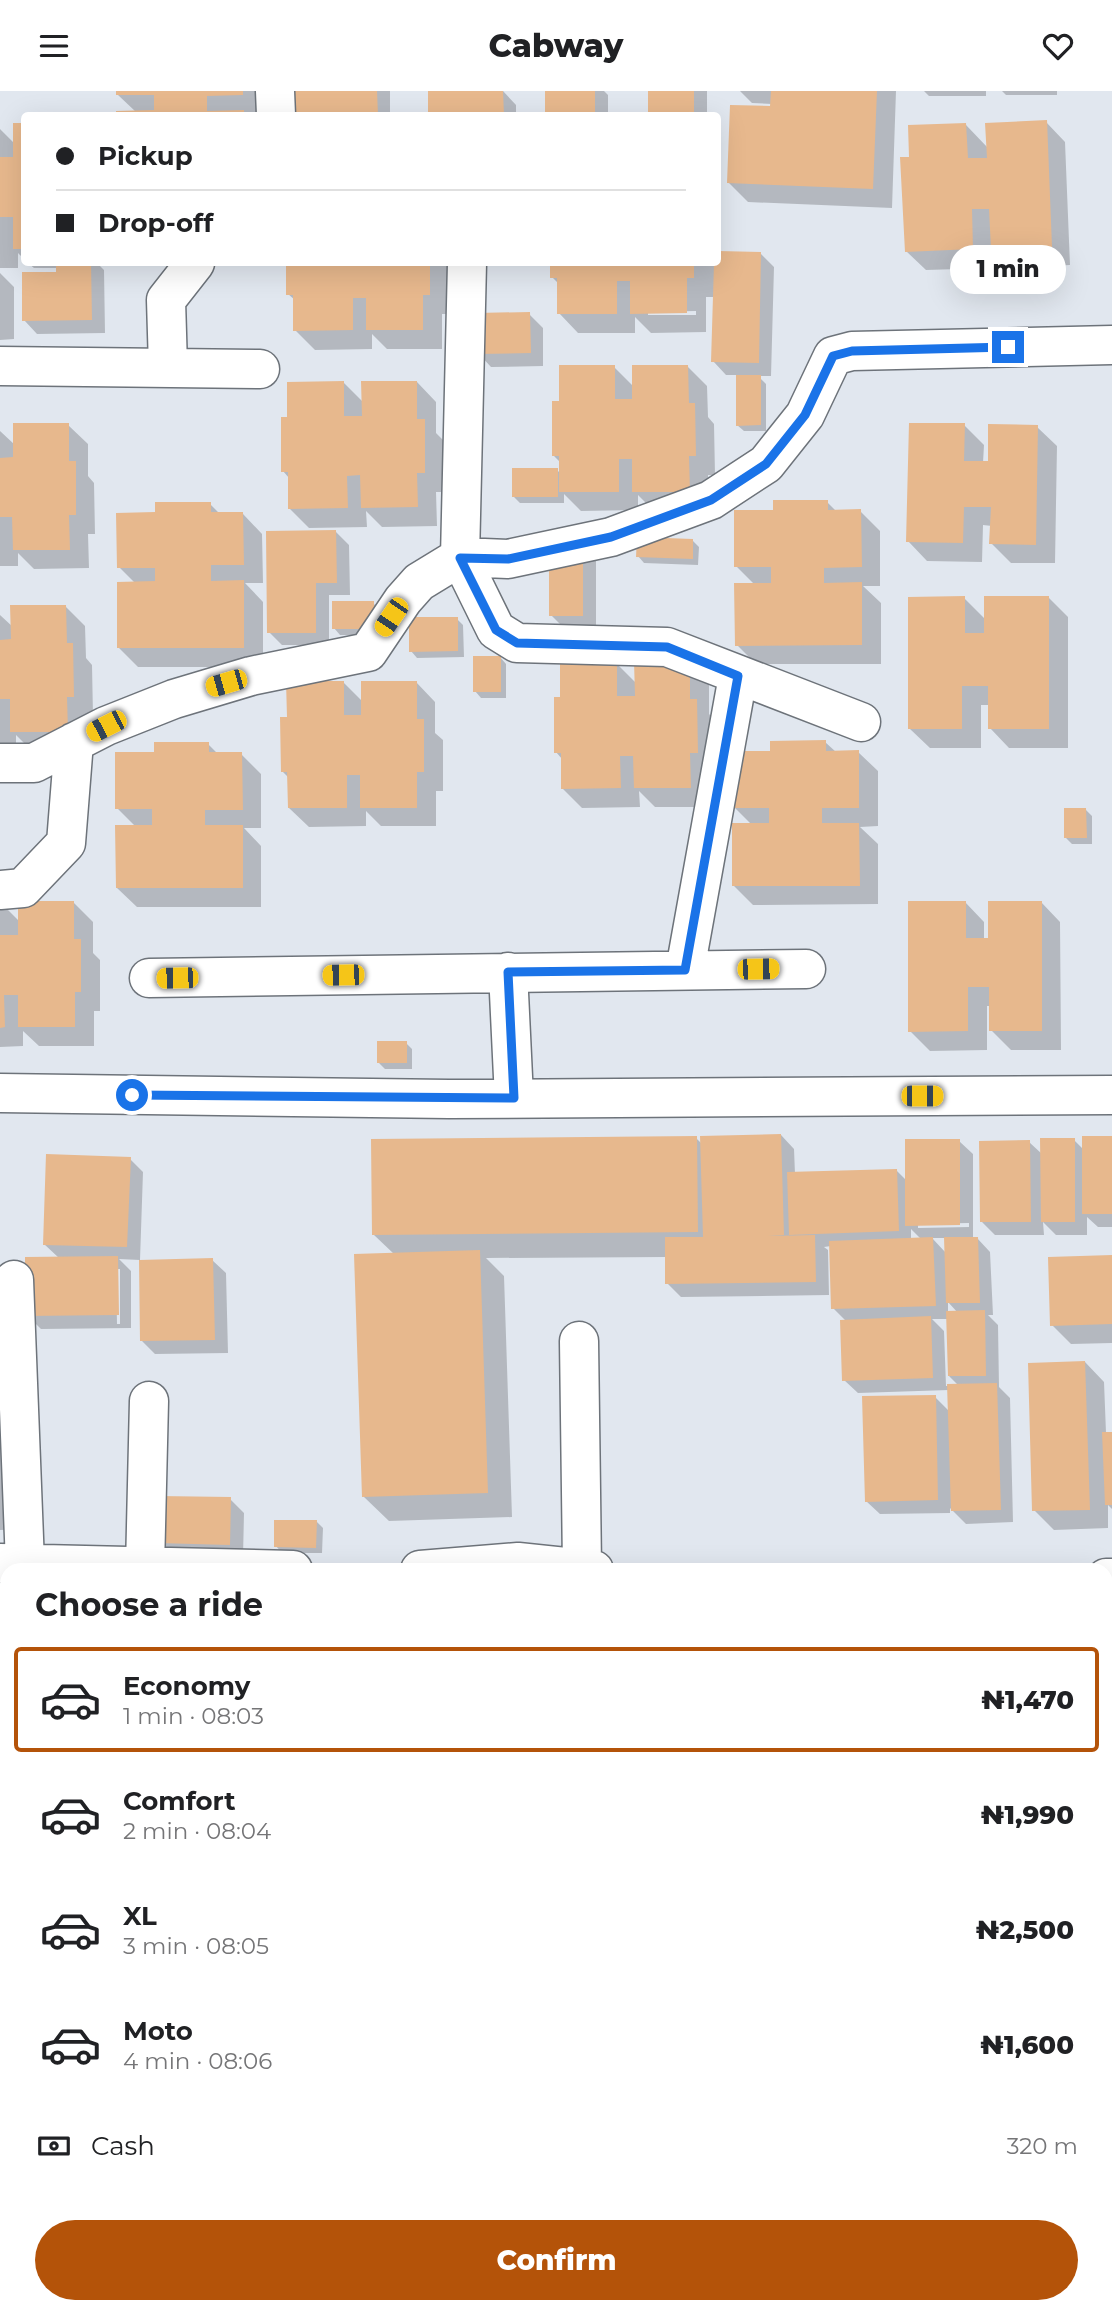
<!DOCTYPE html>
<meta charset="utf-8">
<style>
:root{--surface:#fff;--page:#f2f2f2;--text:#202124;--muted:#757577;--line:#e0e0e0;--accent:#b45309}
body{margin:0;font-family:Montserrat,sans-serif;background:var(--page);color:var(--text);height:100vh;display:flex;flex-direction:column;font-size:26px;white-space:nowrap}
*{box-sizing:border-box;margin:0}
p{font-size:23px;color:var(--muted)}
.icon{flex:none;width:38px;height:38px;fill:none;stroke:currentColor;stroke-width:2;stroke-linecap:round;stroke-linejoin:round}
.map{position:relative;flex:1;overflow:hidden}
.side{position:absolute;left:0px;top:1472px;width:1113px;height:751px;display:flex;flex-direction:column;background:var(--surface);border-radius:21px 21px 0 0;box-shadow:0 7px 28px #0002}
.side>*{flex:none}
.hud{position:absolute;left:21px;top:21px;width:700px;height:154px;border-radius:7px;box-shadow:0 7px 28px #0002;display:grid;align-content:center;height:154px;padding:0 35px;background:var(--surface)}
.end{position:absolute;width:32px;height:32px;margin:-16px;border:9px solid #1a73e8;background:#fff;box-shadow:0 0 0 4px #fff}
.from{border-radius:50%}
.bubble{position:absolute;height:49px;border-radius:24px;background:var(--surface);box-shadow:0 7px 28px #0002;font-size:23px;font-weight:800;line-height:49px;text-align:center}
.car{position:absolute;width:21px;height:42px;margin:-21px -10px;border-radius:9px;box-shadow:0 0 5px 2px #0007;background:linear-gradient(#f5c518 24%,#345 0 40%,#f5c518 0 76%,#345 0 86%,#f5c518 0)}
.hud b{display:flex;align-items:center;gap:24px;height:66px;font-size:26px}
.hud b+b{border-top:2px solid var(--line)}
.hud i{width:18px;height:18px;background:var(--text)}
ul{padding:0;list-style:none}
li{display:flex;align-items:center;gap:21px;height:105px;margin:0 14px 10px;padding:0 21px;border:4px solid transparent;border-radius:7px}
li div{flex:1}
li b{display:block;font-size:26px}
li em{font-style:normal;font-weight:800}
li.current{border-color:var(--accent)}
li>.icon{width:63px;height:63px;stroke-width:1.5}
h2{padding:0 35px;font-size:32px;line-height:84px}
.pay{display:flex;align-items:center;gap:18px;height:77px;padding:0 35px;font-size:26px}
.pay p{margin-inline-start:auto}
.action{display:flex;gap:14px;margin-top:auto;padding:14px 35px}
.action a{flex:1;height:80px;border-radius:42px;background:var(--accent);color:#fff;font-size:28px;font-weight:800;line-height:80px;text-align:center}
header{display:flex;justify-content:space-between;align-items:center;height:91px;padding:0 35px;background:var(--surface);font-size:32px;font-weight:800}
.map>svg:first-child{display:block}
.shadow{fill:#0003;fill-rule:evenodd}
.building{fill:#e7b88d}
.lines{fill:none;stroke-linecap:round;stroke-linejoin:round}
.minor-casing{stroke:#6d737a;stroke-width:41}
.minor{stroke:#fff;stroke-width:38}
.route{stroke:#1a73e8;stroke-width:9}
</style>
<header><svg class="icon" aria-label="menu" viewBox="0 0 24 24"><path d="M4 6h16M4 12h16M4 18h16"/></svg>Cabway<svg class="icon" aria-label="heart" viewBox="0 0 24 24"><path d="M12 20l-8-8c-3-5 5-10 8-4 3-6 11-1 8 4z"/></svg></header>
<div class="map">
<svg width="1112" height="2222" viewBox="0 0 1112 2222">
<rect width="100%" height="100%" fill="#e1e7ef"/>
<path class="shadow" d="M118 0H262V23L118 24V22L136 21 118 4Z
M285 0H390V24H285Z
M503 0 516 14V24H430V1Z
M547 0H604L608 4V24H547Z
M649 0H707V24H650Z
M740 0H896L892 117 748 111 729 92 772 17V13L752 12Z
M924 0H986V5H929Z
M1002 0H1057V4H1006Z
M1046 31 1065 51 1070 174 1012 177 992 157V177L926 179 906 160 911 68 966 34 988 57Z
M15 33H24V168L18 162V177H0V38L15 53Z
M718 162 761 163 774 176 771 285H758L766 293V340H744L737 334V284H726L713 270 715 206H706V241L651 242 635 226V242H578L559 222V193L552 186V172H718ZM696 220V224H648V221Z
M28 172H97L104 179 105 242 37 243 24 229 58 183V177H34Z
M288 172H448V223H442V258H387L372 243V258L315 259 295 239V209L288 203Z
M0 182 14 196V248L0 249Z
M529 223 543 237V275L491 276 478 262Z
M614 276 634 296 688 276 707 295 708 326 714 333 715 384H708V419H653L638 404V419L581 420 564 403V412H520L514 406 557 379 561 383V372L554 365 560 311Z
M417 291 436 311V342L443 349V401H436L437 435 382 436 366 420 367 436 309 437 289 417V387L283 380 289 328 344 292 363 311Z
M68 334 88 353V385L94 392 95 443H88L89 477 34 478 18 462V475H0V340L15 354Z
M964 334 984 354 983 372H990L1037 336 1057 355 1055 472H1011L991 452 992 435 983 434 982 471 927 470 908 450Z
M827 411 837 421 860 420 880 440V495H863L881 512V573H756L737 554 754 493 736 475 775 421Z
M210 413 220 423H243L262 443 263 492H245L263 511V576H138L119 557 135 492 119 476 157 423Z
M336 441 349 454 350 504H329V554H282L269 541Z
M551 450 596 464V537H564L551 524Z
M693 450 699 456 698 474 644 472 638 465Z
M964 507 986 529 1049 507 1068 526V657H1009L990 637V614H981V657H930L910 638Z
M373 512 379 518 380 544H340L334 537Z
M66 516 85 535 86 567 92 574 93 625 32 660 16 644V660H0V524L13 536Z
M457 528 463 534 464 566 417 567 411 560Z
M500 566 506 573V607H481L475 600Z
M616 572 636 592 689 572 709 592V623L716 630 710 716H655L639 700 640 716 582 717 562 697V668L556 661 562 608Z
M343 591 363 611 416 591 435 611V642L443 649V700H436V735H381L366 720V735L309 736 289 717V687L282 680 289 627Z
M825 651 836 661H858L878 680V735L860 736 878 753V813L753 814 734 795 752 734 734 716 772 662Z
M208 653 218 663H241L261 683V737H244L261 755V816H137L117 797 135 735 117 717 155 663Z
M1085 718 1092 725V753H1072L1066 747Z
M0 811 20 831 73 811 93 831V862L100 869V920H94V955H39L23 940V955L0 956Z
M965 811 984 831V849H990L1041 811 1060 831 1061 959H1011L991 939V915H987V959L930 960 910 940Z
M406 952 412 958V978H385L379 972Z
M781 1044 794 1058 795 1083 896 1079 907 1090 959 1050 973 1063V1148L977 1147 990 1161 993 1224H988L998 1234 999 1296 1010 1307 1013 1431 966 1433 950 1417V1422L880 1423 866 1410 935 1306 949 1320V1299L858 1302 844 1289 846 1230 833 1217 831 1155 824 1156 828 1159 829 1204 681 1206 667 1192V1166L486 1167 504 1185 512 1426 389 1430 364 1406 394 1163 374 1144 696 1047 702 1053ZM969 1132V1136L918 1137V1133ZM911 1138 922 1149H911ZM932 1147H946V1162ZM948 1211 958 1222H948ZM932 1228H948L949 1285 959 1295H946L944 1240Z
M1112 1046V1136H1098L1087 1126V1144H1056L1043 1131 1044 1144H995L982 1131 1029 1051 1042 1063 1074 1049 1084 1059Z
M130 1068 143 1081 140 1169 119 1168 131 1180V1237L41 1238 27 1224 33 1438 0 1439V1198L59 1167 44 1153ZM116 1178H120V1233H117Z
M1112 1166V1252L1071 1253 1052 1234Z
M212 1169 226 1182 228 1262 155 1263 142 1250Z
M1085 1271 1104 1291 1106 1342H1112V1418L1108 1414V1437L1054 1439 1034 1419Z
M230 1408 244 1422 243 1466 172 1465 159 1452Z
M316 1430 323 1437 322 1462H282L276 1455Z
M0 1524H7V1623H0Z
M0 1627 7 1628V1747H0Z
M0 1800 7 1804V1902L0 1901Z
M0 2080H7V2216H171V2222H0Z
M203 2216H235V2217H204Z
M654 2216H690V2222H654Z
M712 2216H789L791 2222H714Z
M823 2216H871L874 2222H825Z"/>
<path class="building" d="M116 0H243V4L207 5V20L244 19V24H116V20L154 19V4H116Z
M283 0H377L378 24H283Z
M428 0H503L504 24H428Z
M545 0H595V24H545Z
M648 0H694V24H648Z
M771 0H877L873 98 727 92 730 14 770 15Z
M1047 29 1052 156 991 158 989 118H972L973 158 905 161 900 66H909L908 34 966 32 968 67H987L985 32Z
M13 32H24V158H13V126H0V66H13Z
M718 160 761 161 759 272 711 271 714 172H718Z
M56 172H91L92 229 22 230V181H56Z
M286 172H430V204H423V239H366V207H353V239L293 240V204H286Z
M550 172H694V187H687V222L630 223V190H617V223H557V187H550Z
M530 221 531 262 476 263V222Z
M559 274H615V308H632V274H688L689 312H695L696 365H689L690 401H632V368H619V401H559V365H552V310H559Z
M736 284H761V334L736 335Z
M344 290V325H362L361 290H417V328H425V382H417L418 416 361 417 360 384 347 385 348 417 288 418V381H281V326H287V291Z
M13 332H69V370H76V424H69L70 459H13L12 426H0V367L13 366Z
M909 332H965L964 370H988V333L1038 334 1036 454 989 453 991 416H964L963 452 906 451Z
M512 377H558V406H512Z
M773 409H828V419L861 418 862 476 824 477V492L862 491V554L735 555 734 492H771V476H734V419H773Z
M155 411H211V421H243L244 474H211V490L244 489V557H117V491L155 490V477H117L116 422 155 421Z
M336 439 337 492H316V542H267L266 440Z
M637 446 693 448V468L636 466Z
M549 449H583V525H549Z
M965 505V542H984V505H1049V638H988V595H962V638H908V506Z
M332 510H374V538H332Z
M10 514H66L67 552H73L74 606H67L68 641H10V608H0V549L11 548Z
M409 526H458V560L409 561Z
M473 565H501V601H473Z
M617 570V605H635L634 570H690V608H697L698 662H690L691 697H634L633 665H620L621 697 561 698V662H554V606H560V571Z
M286 590H344V624H361V590H417V628H424V681H417V717H360V684H347V717H288L287 681H281L280 626H287Z
M826 649V660L859 659V717H822V732H859L860 795H732V732H769V717H732L731 660H770V650Z
M154 651H209V661H242L243 719H205V734H243V797H116L115 734H152V718H115V661H154Z
M1064 717H1086L1087 747H1064Z
M18 810H74V848H81V901H75V936H18V904H4L5 936 0 937V844H18Z
M908 810H966V847H988V810H1042V940H989V896H968V940L908 941Z
M377 950H407V972H377Z
M781 1043 784 1144 768 1145 815 1144 816 1191 665 1193V1146H703L700 1045Z
M697 1045 698 1141 372 1144 371 1048Z
M1082 1045H1112V1123H1082Z
M1040 1047H1075V1131H1041Z
M905 1048H960V1134L905 1135Z
M1030 1049 1031 1131H980L979 1050Z
M46 1063 131 1066 127 1156 43 1154Z
M897 1078 899 1140 789 1144 787 1081Z
M933 1146 936 1215 831 1218 829 1150Z
M944 1146H978L980 1212H946Z
M480 1159 488 1402 362 1406 354 1163Z
M1112 1164V1233L1050 1235 1048 1166Z
M118 1165 119 1224 25 1225V1166Z
M213 1167 215 1249 140 1250 139 1169Z
M985 1219 986 1285H948L946 1220Z
M931 1225 933 1287 842 1290 840 1229Z
M1085 1270 1090 1419 1032 1420 1028 1272Z
M997 1292 1001 1419 951 1420 947 1293Z
M936 1304 938 1409 865 1411 862 1305Z
M1102 1341H1112V1414H1105Z
M158 1405 231 1406 230 1454 157 1452Z
M274 1429H317L316 1457 274 1456Z
M0 1522H7V1611H0Z
M1112 1564V1730H1107L1106 1565Z
M0 1626H7V1730H0Z
M0 1798H4L2 1825H0Z
M1112 1943V1977H1110L1107 1944Z
M0 2078H7V2216H51V2222H0Z
M54 2216H80V2222H54Z
M82 2216H152V2222H82Z
M652 2216H684V2222H652Z
M710 2216H785L787 2222H712Z
M821 2216H850L832 2222H824Z"/>
<g class="lines">
<defs>
<path id="minor" d="M275 0 276 24
M467 172 460 466 496 539 517 552 667 556 861 631
M0 275 260 278
M168 276 166 209 195 172
M0 672H34L106 635 174 608 251 585 368 561 403 509 419 491 460 466 508 468 611 446 711 409 766 373 805 324 833 265 852 260 1112 254
M0 799 23 797 66 752 74 651
M685 879 738 585
M508 881 514 1007
M149 887 806 878
M0 1002 449 1008 1112 1004
M14 1189 25 1473
M579 1250 582 1476
M0 1472 293 1479
M145 1477 149 1310
M420 1479 518 1471 594 1479
M1106 1487H1112
M1106 1526 1112 1527
M0 1985 7 1986
M0 2038 7 2039
M1106 2204 1112 2203
M548 2216 550 2222
M1031 2222 1058 2216"/>
</defs>
<use href="#minor" class="minor-casing"/>
<use href="#minor" class="minor"/>
</g>
<g class="lines">
<path class="route" d="M132 1004 514 1007 508 881 685 879 738 585 667 556 517 552 496 539 460 467 508 468 611 446 711 409 766 373 805 324 833 265 852 260 1008 256"/>
</g>
</svg>
<i class="end from" style="left:132px;top:1004px"></i>
<i class="end" style="left:1008px;top:256px"></i>
<div class="bubble" style="left:950px;top:154px;width:116px">1 min</div>
<i class="car" style="left:391px;top:526px;rotate:214deg"></i>
<i class="car" style="left:226px;top:592px;rotate:254deg"></i>
<i class="car" style="left:106px;top:635px;rotate:243deg"></i>
<i class="car" style="left:758px;top:878px;rotate:89deg"></i>
<i class="car" style="left:343px;top:884px;rotate:269deg"></i>
<i class="car" style="left:177px;top:887px;rotate:269deg"></i>
<i class="car" style="left:922px;top:1005px;rotate:90deg"></i>
<div class="hud">
<b><i class="from"></i>Pickup</b>
<b><i></i>Drop-off</b>
</div>
<section class="side">
<h2>Choose a ride</h2>
<ul>
<li class="current"><svg class="icon" aria-label="car" viewBox="0 0 24 24"><path d="M5 17H2v-5l4-1 3-4h7l3 4 3 1v5h-3M9 17h6M6 11h13"/><circle cx="7" cy="17" r="2"/><circle cx="17" cy="17" r="2"/></svg><div><b>Economy</b><p>1 min · 08:03</p></div><em>₦1,470</em></li>
<li><svg class="icon" aria-label="car" viewBox="0 0 24 24"><path d="M5 17H2v-5l4-1 3-4h7l3 4 3 1v5h-3M9 17h6M6 11h13"/><circle cx="7" cy="17" r="2"/><circle cx="17" cy="17" r="2"/></svg><div><b>Comfort</b><p>2 min · 08:04</p></div><em>₦1,990</em></li>
<li><svg class="icon" aria-label="car" viewBox="0 0 24 24"><path d="M5 17H2v-5l4-1 3-4h7l3 4 3 1v5h-3M9 17h6M6 11h13"/><circle cx="7" cy="17" r="2"/><circle cx="17" cy="17" r="2"/></svg><div><b>XL</b><p>3 min · 08:05</p></div><em>₦2,500</em></li>
<li><svg class="icon" aria-label="car" viewBox="0 0 24 24"><path d="M5 17H2v-5l4-1 3-4h7l3 4 3 1v5h-3M9 17h6M6 11h13"/><circle cx="7" cy="17" r="2"/><circle cx="17" cy="17" r="2"/></svg><div><b>Moto</b><p>4 min · 08:06</p></div><em>₦1,600</em></li>
</ul>
<div class="pay"><svg class="icon" aria-label="cash" viewBox="0 0 24 24"><path d="M3 7h18v10H3z"/><circle cx="12" cy="12" r="2"/></svg>Cash<p>320 m</p></div>
<div class="action"><a>Confirm</a></div>
</section>
</div>
